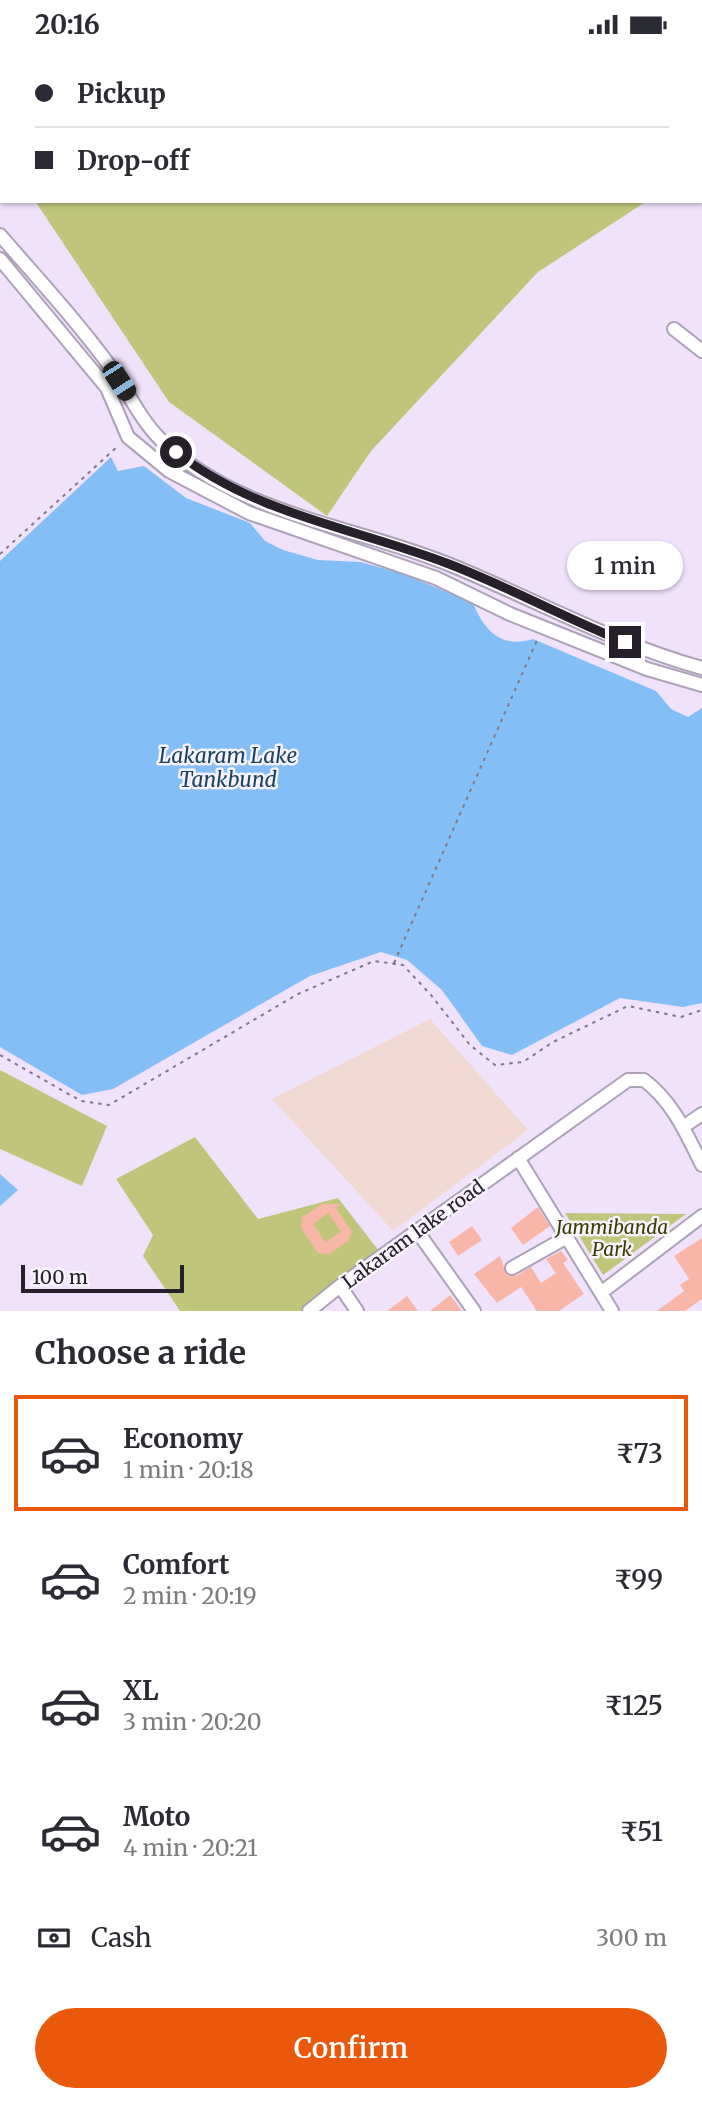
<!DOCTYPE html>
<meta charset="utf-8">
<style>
:root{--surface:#fff;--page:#f7f7f7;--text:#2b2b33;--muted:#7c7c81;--line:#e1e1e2;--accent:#ea580c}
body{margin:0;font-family:Merriweather,serif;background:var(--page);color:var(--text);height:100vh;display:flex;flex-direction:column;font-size:26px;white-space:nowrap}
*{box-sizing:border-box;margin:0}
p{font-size:23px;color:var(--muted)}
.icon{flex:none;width:38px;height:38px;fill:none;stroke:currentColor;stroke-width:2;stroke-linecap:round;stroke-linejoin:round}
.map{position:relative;height:1262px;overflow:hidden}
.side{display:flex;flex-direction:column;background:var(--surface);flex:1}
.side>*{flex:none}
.banner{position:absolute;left:0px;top:0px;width:704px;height:154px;box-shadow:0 2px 5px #0004;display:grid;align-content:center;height:154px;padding:0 35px;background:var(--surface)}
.scale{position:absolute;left:21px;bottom:18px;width:163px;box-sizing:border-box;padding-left:7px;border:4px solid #252029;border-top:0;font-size:19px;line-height:24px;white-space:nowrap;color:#252029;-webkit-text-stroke:5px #f8f3fd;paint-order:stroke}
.end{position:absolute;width:32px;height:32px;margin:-16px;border:9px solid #252029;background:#fff;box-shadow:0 0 0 4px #fff}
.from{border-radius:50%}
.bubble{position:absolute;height:49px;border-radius:24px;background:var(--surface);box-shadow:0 2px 5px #0004;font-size:23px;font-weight:600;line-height:49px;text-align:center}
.car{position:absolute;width:21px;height:42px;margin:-21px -10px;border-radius:9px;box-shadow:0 0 5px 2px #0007;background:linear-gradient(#222 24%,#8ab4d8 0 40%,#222 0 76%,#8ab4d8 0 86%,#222 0)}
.banner b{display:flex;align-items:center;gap:24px;height:66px;font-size:26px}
.banner b+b{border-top:2px solid var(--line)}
.banner i{width:18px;height:18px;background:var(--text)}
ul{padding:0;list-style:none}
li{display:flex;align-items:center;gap:21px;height:116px;margin:0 14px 10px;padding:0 21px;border:4px solid transparent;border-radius:0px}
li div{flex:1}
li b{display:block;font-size:26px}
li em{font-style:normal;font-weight:600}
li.current{border-color:var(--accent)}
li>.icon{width:63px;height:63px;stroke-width:1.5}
h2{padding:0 35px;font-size:32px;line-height:84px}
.pay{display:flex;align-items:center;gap:18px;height:77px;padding:0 35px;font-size:26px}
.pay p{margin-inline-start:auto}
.action{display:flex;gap:14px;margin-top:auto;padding:14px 35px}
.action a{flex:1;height:80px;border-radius:42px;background:var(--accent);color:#fff;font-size:28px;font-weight:600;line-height:80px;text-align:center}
.status{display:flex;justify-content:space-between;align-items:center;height:49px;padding:0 35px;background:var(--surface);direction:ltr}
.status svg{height:19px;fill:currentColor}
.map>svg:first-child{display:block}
.commercial{fill:#f2d8d3}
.green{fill:#bfc67c}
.water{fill:#84bef6}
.building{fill:#f8b6a8;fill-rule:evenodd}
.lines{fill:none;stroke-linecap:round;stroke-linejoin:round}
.minor-casing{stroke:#ada1b8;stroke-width:16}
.path{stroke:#827889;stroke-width:2;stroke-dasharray:3.5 5;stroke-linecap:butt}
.minor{stroke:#fff;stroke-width:12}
.route{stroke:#252029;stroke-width:9}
.labels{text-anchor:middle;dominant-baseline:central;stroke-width:5;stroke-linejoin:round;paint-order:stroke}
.park-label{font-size:19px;font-style:italic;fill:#3a3d00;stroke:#f8f3fd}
.street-label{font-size:19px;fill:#252029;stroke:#f8f3fd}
.water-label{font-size:21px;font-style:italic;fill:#194267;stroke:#f8f3fd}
</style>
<div class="status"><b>20:16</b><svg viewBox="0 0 49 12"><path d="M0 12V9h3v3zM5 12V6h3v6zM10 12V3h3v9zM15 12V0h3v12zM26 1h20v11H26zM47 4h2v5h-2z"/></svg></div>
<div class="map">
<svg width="702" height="1262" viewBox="0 0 702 1262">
<rect width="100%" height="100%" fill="#f0e2fb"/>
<path class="commercial" d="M430 970 528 1081 393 1182 272 1050Z"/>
<path class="green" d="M123 0H353L358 2H119Z
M35 152H647L538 223 371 402 327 467 169 353Z
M0 1021 107 1077 82 1137 0 1100Z
M195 1088 258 1170 338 1149 379 1202 305 1262H180L143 1207 153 1186 116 1130Z
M565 1164 686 1165 603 1226Z"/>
<path class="water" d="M111 408 118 422 144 417 186 449 250 474 265 492 283 501 318 511 360 513 404 525 473 554C484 581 501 600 533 590L656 642 671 660 688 668 702 659V954L683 958 620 949 512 1006 482 997 442 941 407 911 381 903 310 927 113 1040 82 1046 0 998V512Z
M0 1125 18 1141 0 1157Z"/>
<path class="building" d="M322 1155H341L336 1159 352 1183 348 1192 329 1205 318 1204 301 1179 302 1168ZM328 1164 341 1183 325 1193 313 1175Z
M538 1158 550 1177 523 1196 511 1179Z
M472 1177 482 1191 458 1207 449 1193Z
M702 1189V1250L685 1262H657L684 1242 680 1236 689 1230 674 1207Z
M561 1202 568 1211 563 1214 584 1245 559 1262H537L521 1238 497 1254 474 1225 500 1207 507 1226 516 1227 531 1218 541 1234 556 1224 546 1210Z
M450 1246 462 1262H430Z
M407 1247 418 1262H387Z"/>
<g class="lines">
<defs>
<path id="minor" d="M23 2 26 0
M48 2 51 0
M0 14 2 13
M0 27 2 26
M0 186C38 230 78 273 112 320 128 343 140 370 160 390 236 466 357 477 453 517 536 551 615 595 702 619
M0 210 107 339 128 388 169 422 249 464 436 529 510 565 647 620 702 636
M674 280 702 302
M683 1078 702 1065
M518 1109 612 1262
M417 1182 474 1262
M512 1219 567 1188
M340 1237 357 1262
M602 1243 702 1167
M309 1262 340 1237 628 1031H644C673 1053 686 1084 702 1116"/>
</defs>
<use href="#minor" class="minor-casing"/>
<path class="path" d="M0 505 118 397
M394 914 538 589
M0 1006 81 1052 109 1056 298 945 374 912 403 916 431 946 470 996 495 1016 523 1013 553 993 628 957 681 968 702 961"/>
<use href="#minor" class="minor"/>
</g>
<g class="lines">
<path class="route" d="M176 403C254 465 358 480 449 515 509 538 565 569 625 593"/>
</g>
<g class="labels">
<g class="park-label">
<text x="612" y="1178">Jammibanda<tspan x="612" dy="22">Park</tspan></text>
</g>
<g class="street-label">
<text transform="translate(413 1185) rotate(-36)">Lakaram lake road</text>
</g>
<g class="water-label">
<text x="228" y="706">Lakaram Lake<tspan x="228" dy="24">Tankbund</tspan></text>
</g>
</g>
</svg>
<div class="scale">100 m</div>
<i class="end from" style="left:176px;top:403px"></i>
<i class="end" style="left:625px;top:593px"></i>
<div class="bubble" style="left:567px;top:492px;width:116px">1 min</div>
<i class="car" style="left:119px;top:332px;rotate:147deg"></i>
<div class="banner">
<b><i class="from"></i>Pickup</b>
<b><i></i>Drop-off</b>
</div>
</div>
<section class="side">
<h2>Choose a ride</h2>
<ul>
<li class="current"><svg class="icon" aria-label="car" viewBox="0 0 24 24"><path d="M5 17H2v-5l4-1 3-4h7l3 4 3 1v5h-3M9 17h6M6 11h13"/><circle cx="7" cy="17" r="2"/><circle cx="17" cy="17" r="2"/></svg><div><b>Economy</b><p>1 min · 20:18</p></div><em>₹73</em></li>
<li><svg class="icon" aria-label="car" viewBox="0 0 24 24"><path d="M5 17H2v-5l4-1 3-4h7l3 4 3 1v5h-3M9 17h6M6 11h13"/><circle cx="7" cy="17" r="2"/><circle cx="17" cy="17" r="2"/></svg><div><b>Comfort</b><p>2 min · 20:19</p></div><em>₹99</em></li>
<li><svg class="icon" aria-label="car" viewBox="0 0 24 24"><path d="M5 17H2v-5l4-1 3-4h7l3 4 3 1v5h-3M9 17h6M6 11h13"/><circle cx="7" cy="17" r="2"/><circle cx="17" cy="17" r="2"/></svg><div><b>XL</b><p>3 min · 20:20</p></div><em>₹125</em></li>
<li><svg class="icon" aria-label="car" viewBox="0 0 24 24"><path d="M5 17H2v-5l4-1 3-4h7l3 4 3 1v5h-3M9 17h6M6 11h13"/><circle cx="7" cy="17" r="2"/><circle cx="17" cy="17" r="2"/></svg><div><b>Moto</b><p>4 min · 20:21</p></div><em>₹51</em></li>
</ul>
<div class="pay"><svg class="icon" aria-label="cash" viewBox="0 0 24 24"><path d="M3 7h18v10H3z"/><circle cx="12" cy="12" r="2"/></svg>Cash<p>300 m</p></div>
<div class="action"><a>Confirm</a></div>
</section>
